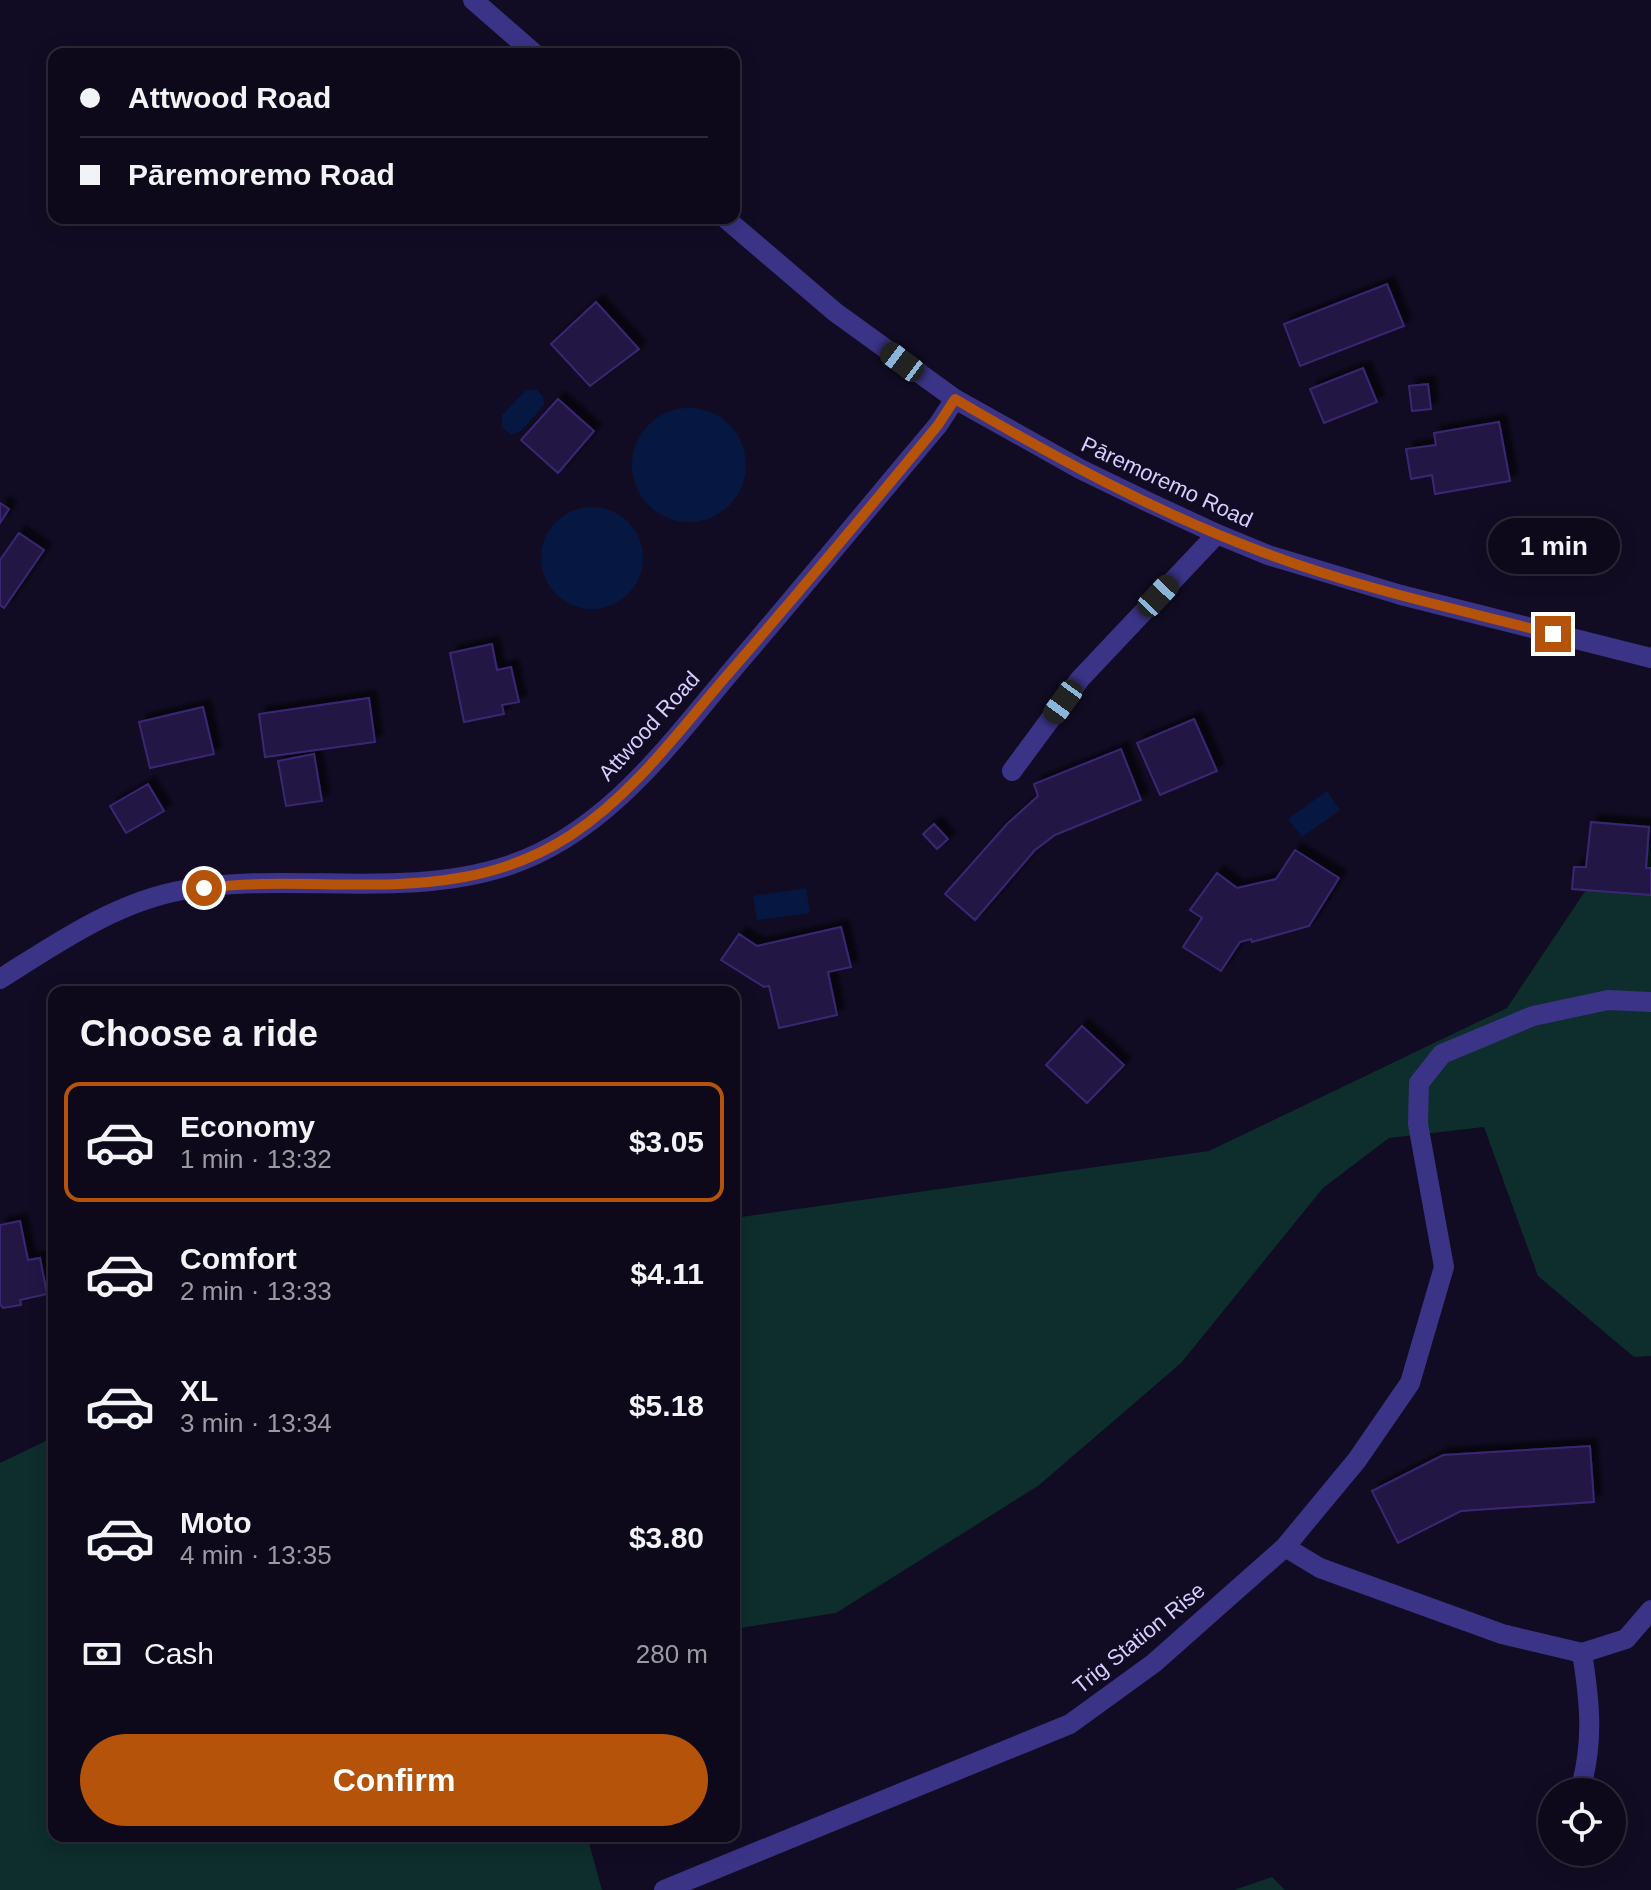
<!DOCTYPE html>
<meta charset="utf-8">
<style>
:root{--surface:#0d091a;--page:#1b1727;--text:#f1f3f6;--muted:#9a9aa2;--line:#2d2a39;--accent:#b45309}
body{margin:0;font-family:Arial,sans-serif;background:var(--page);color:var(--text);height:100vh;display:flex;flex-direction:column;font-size:30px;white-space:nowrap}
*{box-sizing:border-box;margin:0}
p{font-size:26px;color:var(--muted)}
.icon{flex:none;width:44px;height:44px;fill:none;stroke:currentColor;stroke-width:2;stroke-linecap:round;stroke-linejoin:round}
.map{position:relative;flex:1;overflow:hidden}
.drawer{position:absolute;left:48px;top:986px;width:692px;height:856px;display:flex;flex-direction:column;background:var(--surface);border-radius:16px;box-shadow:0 4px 20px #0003,0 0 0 2px var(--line)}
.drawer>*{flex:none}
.banner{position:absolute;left:48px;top:48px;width:692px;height:176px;border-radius:16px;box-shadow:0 4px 20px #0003,0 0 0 2px var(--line);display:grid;align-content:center;height:176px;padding:0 32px;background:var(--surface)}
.controls{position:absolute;left:1538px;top:1778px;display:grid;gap:16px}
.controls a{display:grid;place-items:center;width:88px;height:88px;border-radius:50%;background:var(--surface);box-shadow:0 4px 20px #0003,0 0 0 2px var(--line);font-size:40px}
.end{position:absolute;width:36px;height:36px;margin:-18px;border:10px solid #b45309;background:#fff;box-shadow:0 0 0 4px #fff}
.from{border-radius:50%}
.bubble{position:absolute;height:56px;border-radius:28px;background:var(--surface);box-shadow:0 4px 20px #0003,0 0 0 2px var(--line);font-size:26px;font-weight:700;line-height:56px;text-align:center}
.car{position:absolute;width:24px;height:48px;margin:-24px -12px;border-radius:10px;box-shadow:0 0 6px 2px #0007;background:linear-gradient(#222 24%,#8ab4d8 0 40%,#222 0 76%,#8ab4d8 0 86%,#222 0)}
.banner b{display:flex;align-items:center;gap:28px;height:76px;font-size:30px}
.banner b+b{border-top:2px solid var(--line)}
.banner i{width:20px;height:20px;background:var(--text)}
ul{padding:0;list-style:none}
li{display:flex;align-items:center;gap:24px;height:120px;margin:0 16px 12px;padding:0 16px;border:4px solid transparent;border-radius:16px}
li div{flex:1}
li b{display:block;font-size:30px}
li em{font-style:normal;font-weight:700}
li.active{border-color:var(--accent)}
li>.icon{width:72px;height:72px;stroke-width:1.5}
h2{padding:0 32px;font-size:36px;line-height:96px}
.pay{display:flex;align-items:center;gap:20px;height:88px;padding:0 32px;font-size:30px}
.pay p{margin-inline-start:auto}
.cta{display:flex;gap:16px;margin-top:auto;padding:16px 32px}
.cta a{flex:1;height:92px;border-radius:48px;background:var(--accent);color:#fff;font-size:32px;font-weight:700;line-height:92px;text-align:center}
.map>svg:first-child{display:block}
.green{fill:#0e2d2d}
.water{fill:#061842}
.building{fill:#231745;stroke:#3a2773;stroke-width:2;filter:url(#shadow)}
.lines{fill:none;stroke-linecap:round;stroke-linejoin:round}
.service{stroke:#3b3386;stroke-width:20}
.minor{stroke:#3b3386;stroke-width:20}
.tertiary{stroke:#3b3386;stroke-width:20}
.route{stroke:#b45309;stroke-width:10}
.labels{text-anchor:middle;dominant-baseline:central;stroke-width:6;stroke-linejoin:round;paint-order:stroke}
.street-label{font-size:22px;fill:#d6ceff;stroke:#110c23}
</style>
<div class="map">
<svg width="1651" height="1890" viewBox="0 0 1651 1890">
<defs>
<filter id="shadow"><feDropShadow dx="7" dy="-7" stdDeviation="2" flood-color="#0009"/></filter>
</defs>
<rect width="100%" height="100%" fill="#110c23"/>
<path class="green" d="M1651 844V1356L1634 1357 1538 1276 1484 1127 1389 1138 1323 1188 1181 1363 1038 1486 836 1613 734 1629V1218L1209 1151 1507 1008 1600 869Z
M54 1437V1836H587L602 1890H0V1463Z
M1272 1877 1285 1890H1234Z"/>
<path class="water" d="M526 390H537L543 396 544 405 521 431 511 435 502 427V415Z
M632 465a57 57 0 1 1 114 0a57 57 0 1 1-114 0Z
M541 558a51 51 0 1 1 102 0a51 51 0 1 1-102 0Z
M1327 791 1340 810 1302 837 1288 819Z
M806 888 810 913 757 920 753 896Z"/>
<path class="building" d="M1387 284 1404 326 1300 366 1284 324Z
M596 302 639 349 590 386 551 344Z
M1363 368 1377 402 1324 423 1310 389Z
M1428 384 1431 409 1412 411 1409 386Z
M558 399 594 431 558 473 521 440Z
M1499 422 1510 481 1435 494 1432 475 1411 479 1406 449 1436 445 1434 433Z
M0 503 9 509 0 523Z
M19 533 44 550 4 608 0 605V560Z
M492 644 497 670 511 667 519 702 502 705 504 714 464 722 450 653Z
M369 698 375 742 265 757 259 714Z
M203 707 214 754 150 768 139 722Z
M1194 719 1217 771 1160 795 1137 743Z
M1121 749 1141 800 1055 835 1035 850 975 920 945 894 1007 824 1038 796 1034 784Z
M314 754 322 801 286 806 278 761Z
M148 784 164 811 126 833 110 806Z
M1591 822 1649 827 1646 868H1651V895L1572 889 1574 867H1586Z
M934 824 948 839 937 849 923 834Z
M1295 850 1339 878 1309 926 1252 942 1251 939 1240 942 1221 971 1183 947 1202 918 1190 910 1217 873 1237 888 1276 879Z
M841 927 851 967 828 972 837 1015 779 1028 769 986 764 987 721 960 739 934 757 946Z
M1082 1026 1124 1065 1087 1103 1046 1065Z
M20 1221 28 1260 40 1258 47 1294 20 1300 21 1305 3 1308 0 1304V1225Z
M1590 1446 1594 1502 1461 1511 1398 1543 1372 1491 1443 1455Z"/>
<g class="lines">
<path class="service" d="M1012 771 1080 679 1217 534"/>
<path class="minor" d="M0 979C57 943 116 902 183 890 290 871 402 900 507 866 611 832 676 735 744 656 809 580 873 502 938 425L955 399
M1285 1547 1320 1568 1502 1634 1582 1653 1626 1639 1651 1610
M1580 1791C1594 1742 1590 1702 1582 1653
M664 1890 1070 1724 1154 1663 1285 1547 1357 1460 1410 1383 1444 1267 1418 1124 1419 1083 1442 1054 1533 1016 1608 1000 1651 1002"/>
<path class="tertiary" d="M473 0 535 54
M725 218 835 312 955 399 1080 469 1148 502 1217 534 1268 555 1401 595 1651 658"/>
</g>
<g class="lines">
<path class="route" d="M204 888C290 877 379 893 464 877 502 870 539 856 571 835 632 795 676 735 723 680 796 596 867 511 938 425L955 399C1054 457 1157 513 1265 553 1358 588 1457 609 1553 634"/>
</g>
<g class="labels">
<g class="street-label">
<text transform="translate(1167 482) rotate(25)">Pāremoremo Road</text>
<text transform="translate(649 726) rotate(-48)">Attwood Road</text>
<text transform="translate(1139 1638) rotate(-39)">Trig Station Rise</text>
</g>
</g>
</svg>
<div class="controls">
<a><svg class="icon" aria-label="locate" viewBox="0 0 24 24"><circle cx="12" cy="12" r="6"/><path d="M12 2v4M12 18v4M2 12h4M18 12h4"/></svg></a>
</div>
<i class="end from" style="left:204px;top:888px"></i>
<i class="end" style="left:1553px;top:634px"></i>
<div class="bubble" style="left:1488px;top:518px;width:132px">1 min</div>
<i class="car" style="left:902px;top:362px;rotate:307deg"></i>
<i class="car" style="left:1158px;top:596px;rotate:43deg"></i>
<i class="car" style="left:1063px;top:702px;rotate:216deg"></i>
<div class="banner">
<b><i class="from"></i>Attwood Road</b>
<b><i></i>Pāremoremo Road</b>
</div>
<section class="drawer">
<h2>Choose a ride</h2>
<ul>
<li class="active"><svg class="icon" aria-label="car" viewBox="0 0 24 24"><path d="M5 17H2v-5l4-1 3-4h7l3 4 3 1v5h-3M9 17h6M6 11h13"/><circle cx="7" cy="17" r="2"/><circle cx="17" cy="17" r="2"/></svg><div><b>Economy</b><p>1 min · 13:32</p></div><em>$3.05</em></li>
<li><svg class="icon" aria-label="car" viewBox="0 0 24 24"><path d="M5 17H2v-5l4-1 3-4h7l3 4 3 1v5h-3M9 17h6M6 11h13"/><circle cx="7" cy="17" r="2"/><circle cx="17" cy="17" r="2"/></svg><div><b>Comfort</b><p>2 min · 13:33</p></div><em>$4.11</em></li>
<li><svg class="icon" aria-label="car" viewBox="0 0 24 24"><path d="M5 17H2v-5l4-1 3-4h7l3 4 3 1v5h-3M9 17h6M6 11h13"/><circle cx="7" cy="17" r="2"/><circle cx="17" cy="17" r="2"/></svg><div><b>XL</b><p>3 min · 13:34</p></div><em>$5.18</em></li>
<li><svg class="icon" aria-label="car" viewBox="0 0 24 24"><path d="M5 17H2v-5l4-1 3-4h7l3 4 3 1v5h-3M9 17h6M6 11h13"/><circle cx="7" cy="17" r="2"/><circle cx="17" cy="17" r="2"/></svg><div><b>Moto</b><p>4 min · 13:35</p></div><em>$3.80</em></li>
</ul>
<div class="pay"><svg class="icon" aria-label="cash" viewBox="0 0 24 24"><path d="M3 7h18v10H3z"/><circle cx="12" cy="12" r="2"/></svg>Cash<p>280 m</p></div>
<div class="cta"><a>Confirm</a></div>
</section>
</div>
